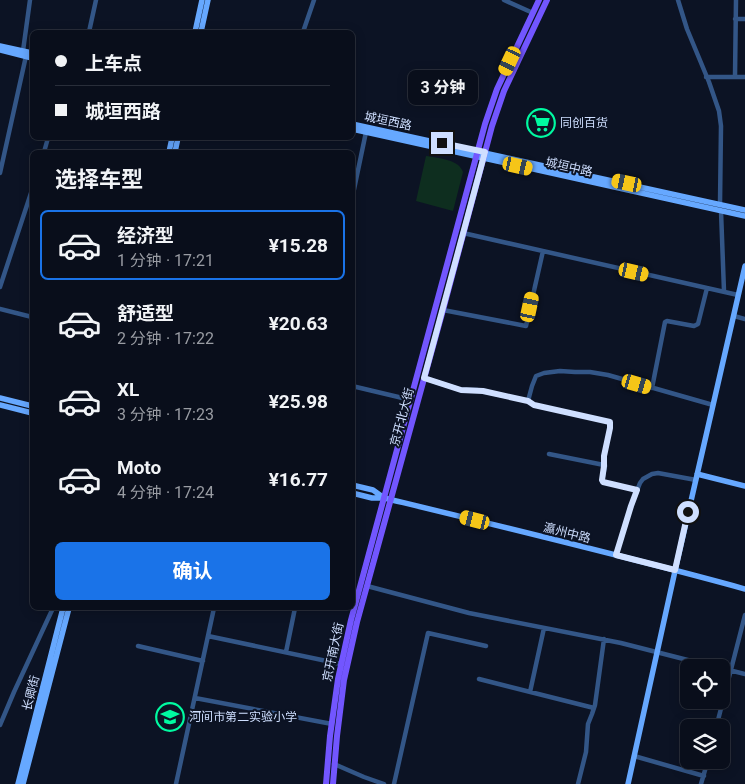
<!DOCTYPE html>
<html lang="zh">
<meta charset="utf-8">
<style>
:root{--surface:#090e1b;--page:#121724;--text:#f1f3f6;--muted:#999ca3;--line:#292e3a;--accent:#1a73e8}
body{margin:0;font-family:Roboto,"Noto Sans SC",sans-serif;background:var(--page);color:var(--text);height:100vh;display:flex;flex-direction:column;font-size:19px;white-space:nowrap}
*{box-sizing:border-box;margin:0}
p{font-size:16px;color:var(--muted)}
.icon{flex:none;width:28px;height:28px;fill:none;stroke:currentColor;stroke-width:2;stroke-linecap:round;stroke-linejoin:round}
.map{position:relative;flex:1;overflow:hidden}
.side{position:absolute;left:30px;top:150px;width:325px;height:460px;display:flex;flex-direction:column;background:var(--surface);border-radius:8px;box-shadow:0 2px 12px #0003,0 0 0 1px var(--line)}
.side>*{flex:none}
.guide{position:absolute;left:30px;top:30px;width:325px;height:110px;border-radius:8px;box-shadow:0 2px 12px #0003,0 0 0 1px var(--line);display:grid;align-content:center;height:110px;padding:0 25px;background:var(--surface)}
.fabs{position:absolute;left:680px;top:659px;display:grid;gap:10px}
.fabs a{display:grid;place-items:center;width:50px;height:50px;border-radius:8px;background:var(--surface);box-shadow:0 2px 12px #0003,0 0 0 1px var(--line);font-size:25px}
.end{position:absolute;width:22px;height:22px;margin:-11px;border:6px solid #cfdfff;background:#111;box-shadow:0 0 0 2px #111}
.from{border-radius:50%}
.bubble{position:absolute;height:35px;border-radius:8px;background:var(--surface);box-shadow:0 2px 12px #0003,0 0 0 1px var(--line);font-size:16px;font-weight:700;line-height:35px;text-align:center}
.car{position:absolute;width:15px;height:30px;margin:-15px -8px;border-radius:6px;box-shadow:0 0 4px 1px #0007;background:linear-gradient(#f5c518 24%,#345 0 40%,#f5c518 0 76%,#345 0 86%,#f5c518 0)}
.guide b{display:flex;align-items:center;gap:18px;height:48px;font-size:19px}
.guide b+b{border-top:1px solid var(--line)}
.guide i{width:12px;height:12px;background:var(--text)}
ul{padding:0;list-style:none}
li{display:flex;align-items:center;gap:15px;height:70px;margin:0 10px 8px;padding:0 15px;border:2px solid transparent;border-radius:8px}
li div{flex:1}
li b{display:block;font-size:19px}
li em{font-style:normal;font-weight:700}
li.selected{border-color:var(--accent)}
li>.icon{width:45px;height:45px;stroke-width:1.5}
h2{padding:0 25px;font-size:22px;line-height:60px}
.cta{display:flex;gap:10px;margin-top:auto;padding:10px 25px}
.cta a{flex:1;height:58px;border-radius:8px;background:var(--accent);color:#fff;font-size:20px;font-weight:700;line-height:58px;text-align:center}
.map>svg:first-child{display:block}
.green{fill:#0e2e1f}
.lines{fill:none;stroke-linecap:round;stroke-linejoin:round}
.street{stroke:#335687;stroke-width:4.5}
.secondary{stroke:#66a8ff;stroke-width:5.5}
.primary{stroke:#7256ff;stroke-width:6}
.route{stroke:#cfdfff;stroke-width:6}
.labels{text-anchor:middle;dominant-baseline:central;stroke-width:4;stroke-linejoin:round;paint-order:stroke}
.street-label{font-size:12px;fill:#cfdfff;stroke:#0c1324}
.poi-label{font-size:12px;fill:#cfdfff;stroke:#0c1324;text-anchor:start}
</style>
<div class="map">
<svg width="745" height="784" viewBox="0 0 745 784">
<rect width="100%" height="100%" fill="#0c1324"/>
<path class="green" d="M426 156C437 158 459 159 463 172L453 211 416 201Z"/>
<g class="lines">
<path class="street" d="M504 0 533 13
M678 0 687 29 709 82 719 111 721 126 720 204
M735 19H745
M89 32 96 0
M303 32 314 0
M23 51 30 0
M735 76 736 0
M706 77H745
M44 152 48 138
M0 173 26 56
M352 199 366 132
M721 211 724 291
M463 233 738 295
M0 287 32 190
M0 309 32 317
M443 310 526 326 543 251
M734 316 745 319
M424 378 461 390H477L528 401 532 386 536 376 544 373 560 371 575 372H590L608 375 713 405
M352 386 411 400
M652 388 665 322 667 321 694 326 698 324 707 288
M528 401 534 405 610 422V428L604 456 605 466 602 481 603 482 637 490
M549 454 604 465
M616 555 631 506 640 483 643 479 652 474 658 473 696 480
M367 586 469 613 621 643 719 668
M208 636 341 664
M138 646 203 661
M286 652 295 608
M721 668 745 674
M479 679 594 708
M530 692 544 628
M195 698 332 724
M0 725 14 692 53 608
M716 728 745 615
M634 756 704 776
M334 764 364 777 384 784
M176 784 214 608
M394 784 428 633 486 646
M578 784 586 752 588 724 592 714 595 705 604 639
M701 784 708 760"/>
<path class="secondary" d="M195 32 202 0
M201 32 208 0
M0 46 32 53
M0 50 32 58
M352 124 745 210
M352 129 745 216
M169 152 172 138
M175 152 178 138
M0 398 32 406
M0 405 32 413
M697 474 745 486
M352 485 373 490 384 498
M352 493 372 498H384C504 527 625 556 745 589
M18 784 63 608
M23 784 69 608
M628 784 677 562 745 266"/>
<path class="primary" d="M326 784 330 736 338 679 351 620 485 124 497 89 539 0
M333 784 337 736 344 680 357 622 443 310 492 126 504 91 547 0"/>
</g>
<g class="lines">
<path class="route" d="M442 143 485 152 424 378 461 390 483 391 528 401 534 405 610 422V428L604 456V466L602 480 603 482 637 490 631 506 616 555 675 570 688 512"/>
</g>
<defs>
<symbol id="supermarket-ring" viewBox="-11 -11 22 22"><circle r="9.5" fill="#0c1324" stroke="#00faa1" stroke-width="1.5"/><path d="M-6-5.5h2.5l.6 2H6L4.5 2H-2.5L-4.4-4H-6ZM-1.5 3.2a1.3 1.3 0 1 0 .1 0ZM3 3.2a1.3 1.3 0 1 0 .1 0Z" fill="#00faa1"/></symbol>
<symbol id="school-ring" viewBox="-11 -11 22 22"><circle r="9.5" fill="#0c1324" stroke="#00faa1" stroke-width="1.5"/><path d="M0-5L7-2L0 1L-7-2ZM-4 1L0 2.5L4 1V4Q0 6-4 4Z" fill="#00faa1"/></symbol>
</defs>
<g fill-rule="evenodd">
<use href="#supermarket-ring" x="525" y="107" width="32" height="32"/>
<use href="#school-ring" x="154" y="701" width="32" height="32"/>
</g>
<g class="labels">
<g class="street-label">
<text transform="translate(388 121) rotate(12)">城垣西路</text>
<text transform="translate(569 167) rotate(13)">城垣中路</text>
<text transform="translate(402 417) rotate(-75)">京开北大街</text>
<text transform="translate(567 533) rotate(14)">瀛州中路</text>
<text transform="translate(333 652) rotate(-78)">京开南大街</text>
<text transform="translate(31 693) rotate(-76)">长卿街</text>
</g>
<g class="poi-label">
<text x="560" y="123">同创百货</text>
<text x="189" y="717">河间市第二实验小学</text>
</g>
</g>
</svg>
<div class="fabs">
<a><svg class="icon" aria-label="locate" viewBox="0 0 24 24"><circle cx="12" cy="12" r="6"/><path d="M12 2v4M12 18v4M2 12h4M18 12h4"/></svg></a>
<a><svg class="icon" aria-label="layers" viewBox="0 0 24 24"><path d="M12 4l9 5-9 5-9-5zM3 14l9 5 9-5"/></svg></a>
</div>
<i class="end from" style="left:688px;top:512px"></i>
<i class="end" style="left:442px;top:143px"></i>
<div class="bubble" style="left:408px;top:70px;width:70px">3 分钟</div>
<i class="car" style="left:510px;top:61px;rotate:205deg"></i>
<i class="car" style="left:518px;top:166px;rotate:103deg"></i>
<i class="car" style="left:627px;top:183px;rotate:282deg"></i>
<i class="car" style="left:634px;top:272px;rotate:103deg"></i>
<i class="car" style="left:530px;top:307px;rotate:12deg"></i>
<i class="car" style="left:637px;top:384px;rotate:106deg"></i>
<i class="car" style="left:475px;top:520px;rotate:284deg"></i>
<div class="guide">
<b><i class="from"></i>上车点</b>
<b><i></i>城垣西路</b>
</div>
<section class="side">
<h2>选择车型</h2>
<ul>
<li class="selected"><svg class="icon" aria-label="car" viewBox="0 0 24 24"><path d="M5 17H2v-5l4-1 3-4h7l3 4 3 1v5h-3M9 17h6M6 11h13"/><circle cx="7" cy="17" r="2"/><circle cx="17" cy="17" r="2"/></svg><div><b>经济型</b><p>1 分钟 · 17:21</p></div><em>¥15.28</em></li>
<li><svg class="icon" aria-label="car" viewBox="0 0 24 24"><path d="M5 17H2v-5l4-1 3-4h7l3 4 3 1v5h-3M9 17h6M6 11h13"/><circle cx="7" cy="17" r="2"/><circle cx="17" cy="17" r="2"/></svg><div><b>舒适型</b><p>2 分钟 · 17:22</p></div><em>¥20.63</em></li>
<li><svg class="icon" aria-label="car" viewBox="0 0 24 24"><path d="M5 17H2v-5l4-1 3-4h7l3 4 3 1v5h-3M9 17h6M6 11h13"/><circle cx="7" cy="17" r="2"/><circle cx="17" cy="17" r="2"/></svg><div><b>XL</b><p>3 分钟 · 17:23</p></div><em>¥25.98</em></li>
<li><svg class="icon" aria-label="car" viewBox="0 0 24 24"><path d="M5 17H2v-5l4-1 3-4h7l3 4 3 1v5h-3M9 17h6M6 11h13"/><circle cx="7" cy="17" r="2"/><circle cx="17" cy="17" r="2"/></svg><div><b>Moto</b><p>4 分钟 · 17:24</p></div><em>¥16.77</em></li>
</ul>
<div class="cta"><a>确认</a></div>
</section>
</div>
